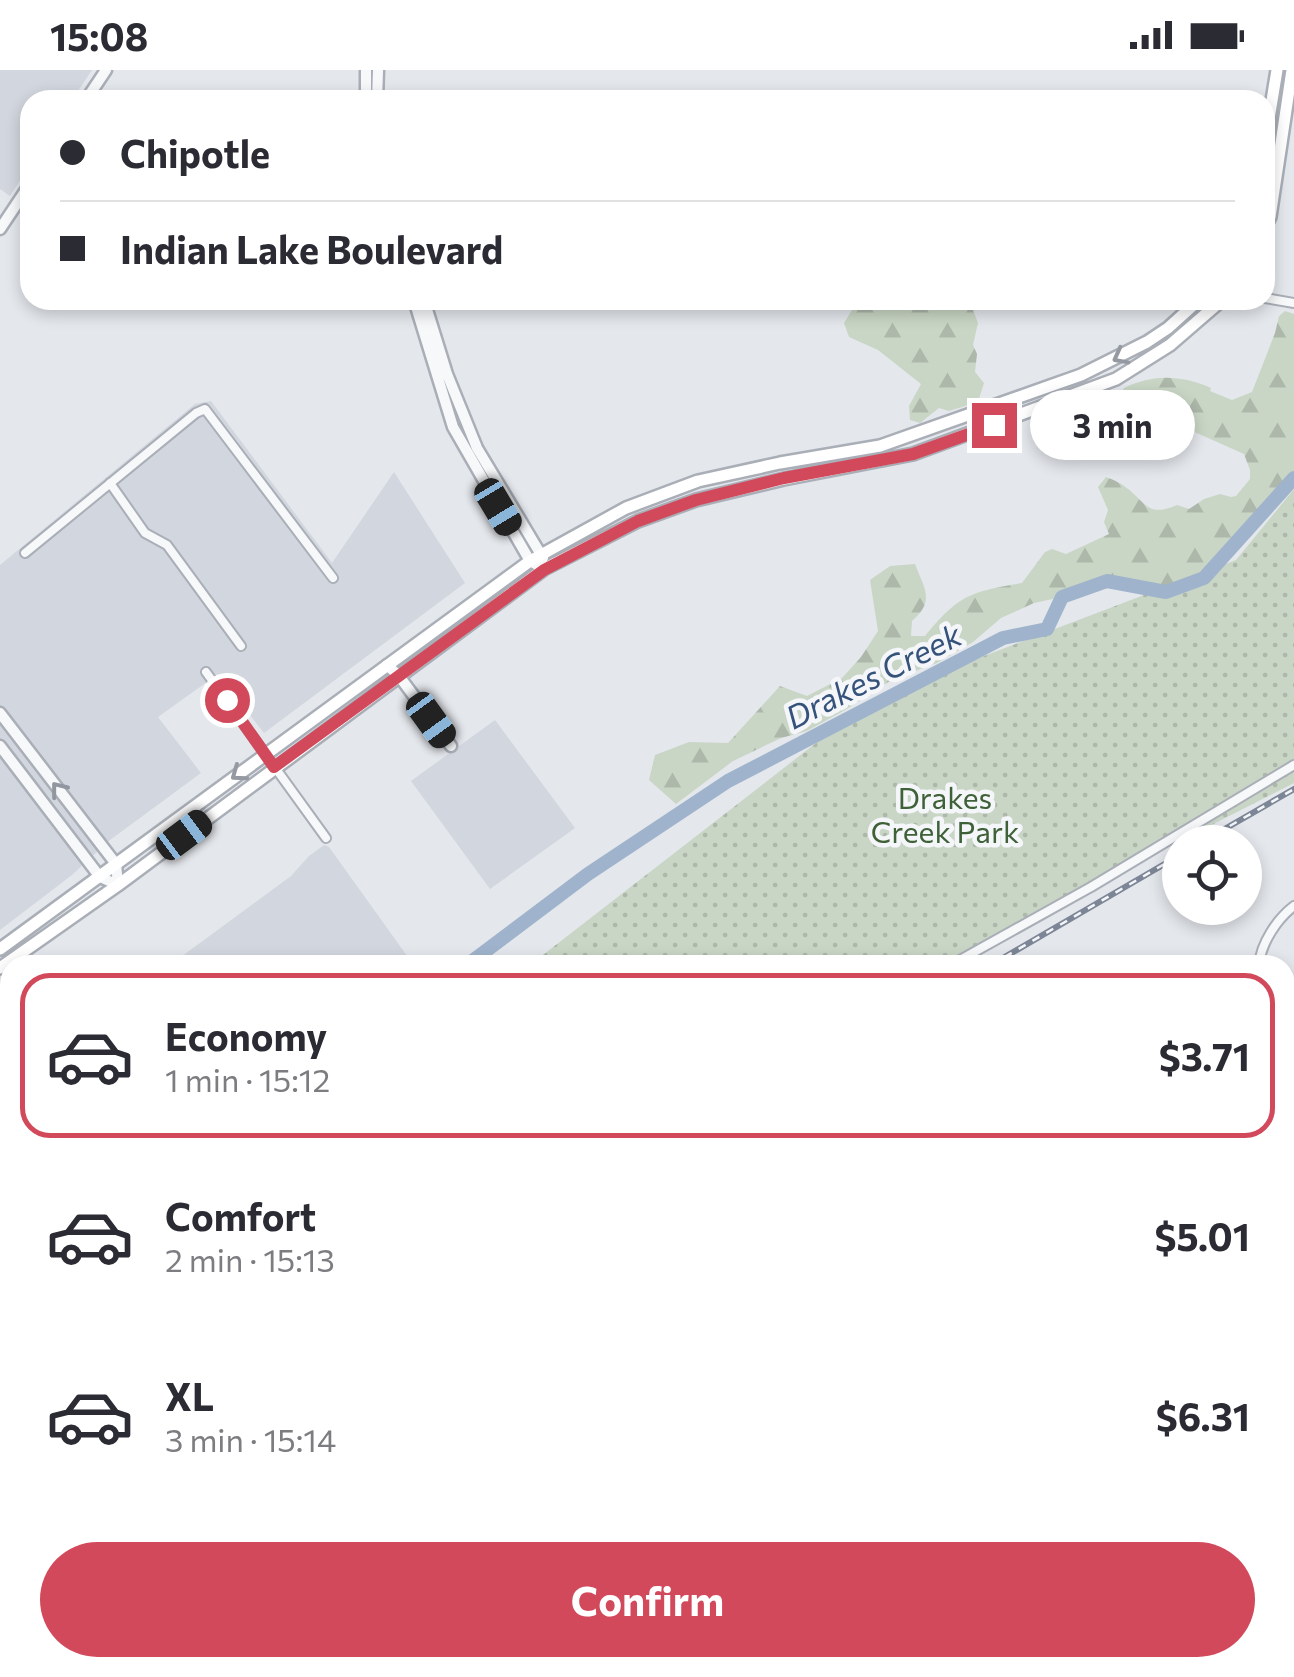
<!DOCTYPE html>
<meta charset="utf-8">
<style>
:root{--surface:#fff;--page:#f7f7f7;--text:#2b2b33;--muted:#7c7c81;--line:#e1e1e2;--accent:#d1495b}
body{margin:0;font-family:Commissioner,sans-serif;background:var(--page);color:var(--text);height:100vh;display:flex;flex-direction:column;font-size:38px;white-space:nowrap}
*{box-sizing:border-box;margin:0}
p{font-size:32px;color:var(--muted)}
.icon{flex:none;width:55px;height:55px;fill:none;stroke:currentColor;stroke-width:2;stroke-linecap:round;stroke-linejoin:round}
.map{position:relative;flex:1;overflow:hidden}
.details{position:absolute;left:0px;top:885px;width:1295px;height:722px;display:flex;flex-direction:column;background:var(--surface);border-radius:30px 30px 0 0;box-shadow:0 5px 15px #0003}
.details>*{flex:none}
.guide{position:absolute;left:20px;top:20px;width:1255px;height:220px;border-radius:30px;box-shadow:0 5px 15px #0003;display:grid;align-content:center;height:220px;padding:0 40px;background:var(--surface)}
.tools{position:absolute;left:1162px;top:755px;display:grid;gap:20px}
.tools a{display:grid;place-items:center;width:100px;height:100px;border-radius:50%;background:var(--surface);box-shadow:0 5px 15px #0003;font-size:50px}
.end{position:absolute;width:45px;height:45px;margin:-22px;border:12px solid #d1495b;background:#fff;box-shadow:0 0 0 5px #fff}
.from{border-radius:50%}
.bubble{position:absolute;height:70px;border-radius:35px;background:var(--surface);box-shadow:0 5px 15px #0003;font-size:32px;font-weight:700;line-height:70px;text-align:center}
.car{position:absolute;width:30px;height:60px;margin:-30px -15px;border-radius:12px;box-shadow:0 0 8px 2px #0007;background:linear-gradient(#222 24%,#8ab4d8 0 40%,#222 0 76%,#8ab4d8 0 86%,#222 0)}
.guide b{display:flex;align-items:center;gap:35px;height:95px;font-size:38px}
.guide b+b{border-top:2px solid var(--line)}
.guide i{width:25px;height:25px;background:var(--text)}
ul{padding:18px 0 0;list-style:none}
li{display:flex;align-items:center;gap:30px;height:165px;margin:0 20px 15px;padding:0 20px;border:5px solid transparent;border-radius:30px}
li div{flex:1}
li b{display:block;font-size:38px}
li em{font-style:normal;font-weight:700}
li.selected{border-color:var(--accent)}
li>.icon{width:90px;height:90px;stroke-width:1.5}
.action{display:flex;gap:20px;margin-top:auto;padding:20px 40px}
.action a{flex:1;height:115px;border-radius:60px;background:var(--accent);color:#fff;font-size:40px;font-weight:700;line-height:115px;text-align:center}
.status{display:flex;justify-content:space-between;align-items:center;height:70px;padding:0 50px;background:var(--surface);direction:ltr}
.status svg{height:28px;fill:currentColor}
.map>svg:first-child{display:block}
.built{fill:#d2d6de}
.grass{fill:url(#grass-dots)}
.forest{fill:url(#forest-firs)}
.lines{fill:none;stroke-linecap:round;stroke-linejoin:round}
.river{stroke:#9fb4cc;stroke-width:14}
.minor-casing{stroke:#a9aeb7;stroke-width:12}
.tertiary-casing{stroke:#a9aeb7;stroke-width:15}
.secondary-casing{stroke:#a9aeb7;stroke-width:16}
.minor{stroke:#f7f8fa;stroke-width:8}
.tertiary{stroke:#f7f8fa;stroke-width:10}
.secondary{stroke:#fff;stroke-width:11}
.rail-casing{stroke:#7d8696;stroke-width:6}
.rail{stroke:#f4f6f9;stroke-width:2.5;stroke-dasharray:8;stroke-linecap:butt}
.oneway{stroke:#959aa2}
.oneway2{stroke:#9196a0}
.route{stroke:#d1495b;stroke-width:12}
.labels{text-anchor:middle;dominant-baseline:central;stroke-width:9;stroke-linejoin:round;paint-order:stroke}
.park-label{font-size:30px;fill:#3f6138;stroke:#f4f6f9}
.water-label{font-size:32px;font-style:italic;fill:#34527a;stroke:#f4f6f9}
</style>
<div class="status"><b>15:08</b><svg viewBox="0 0 49 12"><path d="M0 12V9h3v3zM5 12V6h3v6zM10 12V3h3v9zM15 12V0h3v12zM26 1h20v11H26zM47 4h2v5h-2z"/></svg></div>
<div class="map">
<svg width="1294" height="1607" viewBox="0 0 1294 1607">
<defs>
<pattern id="grass-dots" width="8" height="8" patternUnits="userSpaceOnUse" patternTransform="scale(2.5)"><rect width="8" height="8" fill="#c9d6c5"/><path d="M2 2h.1M6 6h.1" fill="none" stroke="#adb8ab" stroke-width="1.8" stroke-linecap="round"/></pattern>
<pattern id="forest-firs" width="22" height="20" patternUnits="userSpaceOnUse" patternTransform="scale(2.5)"><rect width="22" height="20" fill="#c9d6c5"/><path d="M5 1l3.5 6h-7zM16 11l3.5 6h-7z" fill="#adb8ab"/></pattern>
</defs>
<rect width="100%" height="100%" fill="#e4e7ec"/>
<path class="built" d="M0 0H92L72 30H30V95L10 126 0 119Z
M211 331 332 493 394 402 465 513 264 663 218 604 158 647 201 703 110 770 72 805 0 860V495L195 334Z
M495 650 575 758 490 819 411 711Z
M324 775 329 777 410 890 406 895H170L291 806 309 786Z"/>
<path class="grass" d="M1294 419V713L1103 810 942 895H530L874 628 1236 490Z"/>
<path class="forest" d="M876 230H959L971 235 978 253 973 275 977 284 975 302 984 313 978 332 949 341 939 338 920 353 910 350 909 336 921 314 878 280 849 267 844 253 852 240 870 236Z
M1285 241 1294 244V408L1204 508 1166 522 1107 511 1062 527 1034 533 1001 548 973 572 937 593 893 609 847 639 807 661 781 668 733 691 676 734 649 710 655 685 689 672 728 673 780 616 807 626 842 608 861 587 878 561 870 510 890 496 915 494C925 520 935 531 912 551L911 566H925C959 525 969 522 1022 513L1045 482 1052 479 1066 484 1109 464 1104 452 1108 440 1098 417 1106 407C1114 410 1121 413 1128 419 1148 435 1148 447 1177 435L1189 439 1204 429 1220 424 1231 427 1236 426 1250 409V400L1244 384 1163 348 1147 344 1121 325 1124 318C1153 304 1181 305 1211 318L1210 321 1232 330 1252 322 1275 263 1279 246Z"/>
<g class="lines">
<path class="river" d="M467 895 588 804 728 711 1003 568 1047 559 1062 527 1107 511 1166 522 1204 508 1294 408
M0 1408 10 1410"/>
<defs>
<path id="minor" d="M1265 228 1294 233
M110 413 145 463 167 475 241 576
M25 483 196 343 205 339 333 508
M206 602 326 768
M951 895 1091 817 1294 695
M1259 895C1261 873 1277 849 1294 836
M1285 966 1294 972
M0 1178 10 1176
M1294 1188V1198
M0 1316H10
M618 1598 622 1607
M230 1607V1598
M810 1607 816 1598
M953 1607 960 1598"/>
<path id="tertiary" d="M86 30 106 0
M366 30V0
M377 30 378 0
M0 159 30 114
M414 230 453 357 530 491 544 499
M424 230 447 304 477 378 543 488
M387 595 399 606 451 676
M0 643 116 794 118 815 100 807 0 676
M1285 1133 1294 1135
M465 1607 473 1598"/>
<path id="secondary" d="M1265 73 1277 0
M1265 157 1270 147 1292 0
M0 879 530 491 626 438 698 411 780 393 880 376 1081 305 1147 272 1168 258 1199 230
M0 898 118 815 544 499 638 451 696 430 784 409 913 384 1116 309 1170 275 1222 230"/>
</defs>
<use href="#minor" class="minor-casing"/>
<use href="#tertiary" class="tertiary-casing"/>
<use href="#secondary" class="secondary-casing"/>
<use href="#minor" class="minor"/>
<use href="#tertiary" class="tertiary"/>
<use href="#secondary" class="secondary"/>
<defs>
<path id="rail" d="M1202 772 1294 719
M991 895 1180 785
M0 1062 10 1064"/>
</defs>
<use href="#rail" class="rail-casing"/>
<use href="#rail" class="rail"/>
</g>
<defs><path id="oneway-chevron" d="M-2-3.5L2.5 0L-2 3.5" fill="none" stroke-width="1.6" stroke-linecap="round" stroke-linejoin="round" transform="scale(2.5)"/></defs>
<g class="oneway">
<use href="#oneway-chevron" transform="translate(1120 287) rotate(152)"/>
<use href="#oneway-chevron" transform="translate(238 704) rotate(144)"/>
</g>
<use class="oneway2" href="#oneway-chevron" transform="translate(58 719) rotate(-128)"/>
<g class="lines">
<path class="route" d="M227 630 274 697 544 500 638 451 696 430 784 408 913 384 994 355"/>
</g>
<g class="labels">
<g class="park-label">
<text x="945" y="726">Drakes<tspan x="945" dy="34">Creek Park</tspan></text>
</g>
<g class="water-label">
<text transform="translate(873 605) rotate(-27)">Drakes Creek</text>
</g>
</g>
</svg>
<div class="tools">
<a><svg class="icon" aria-label="locate" viewBox="0 0 24 24"><circle cx="12" cy="12" r="6"/><path d="M12 2v4M12 18v4M2 12h4M18 12h4"/></svg></a>
</div>
<i class="end from" style="left:227px;top:630px"></i>
<i class="end" style="left:994px;top:355px"></i>
<div class="bubble" style="left:1030px;top:320px;width:165px">3 min</div>
<i class="car" style="left:498px;top:437px;rotate:149deg"></i>
<i class="car" style="left:431px;top:650px;rotate:144deg"></i>
<i class="car" style="left:184px;top:765px;rotate:53deg"></i>
<div class="guide">
<b><i class="from"></i>Chipotle</b>
<b><i></i>Indian Lake Boulevard</b>
</div>
<section class="details">
<ul>
<li class="selected"><svg class="icon" aria-label="car" viewBox="0 0 24 24"><path d="M5 17H2v-5l4-1 3-4h7l3 4 3 1v5h-3M9 17h6M6 11h13"/><circle cx="7" cy="17" r="2"/><circle cx="17" cy="17" r="2"/></svg><div><b>Economy</b><p>1 min · 15:12</p></div><em>$3.71</em></li>
<li><svg class="icon" aria-label="car" viewBox="0 0 24 24"><path d="M5 17H2v-5l4-1 3-4h7l3 4 3 1v5h-3M9 17h6M6 11h13"/><circle cx="7" cy="17" r="2"/><circle cx="17" cy="17" r="2"/></svg><div><b>Comfort</b><p>2 min · 15:13</p></div><em>$5.01</em></li>
<li><svg class="icon" aria-label="car" viewBox="0 0 24 24"><path d="M5 17H2v-5l4-1 3-4h7l3 4 3 1v5h-3M9 17h6M6 11h13"/><circle cx="7" cy="17" r="2"/><circle cx="17" cy="17" r="2"/></svg><div><b>XL</b><p>3 min · 15:14</p></div><em>$6.31</em></li>
</ul>
<div class="action"><a>Confirm</a></div>
</section>
</div>
